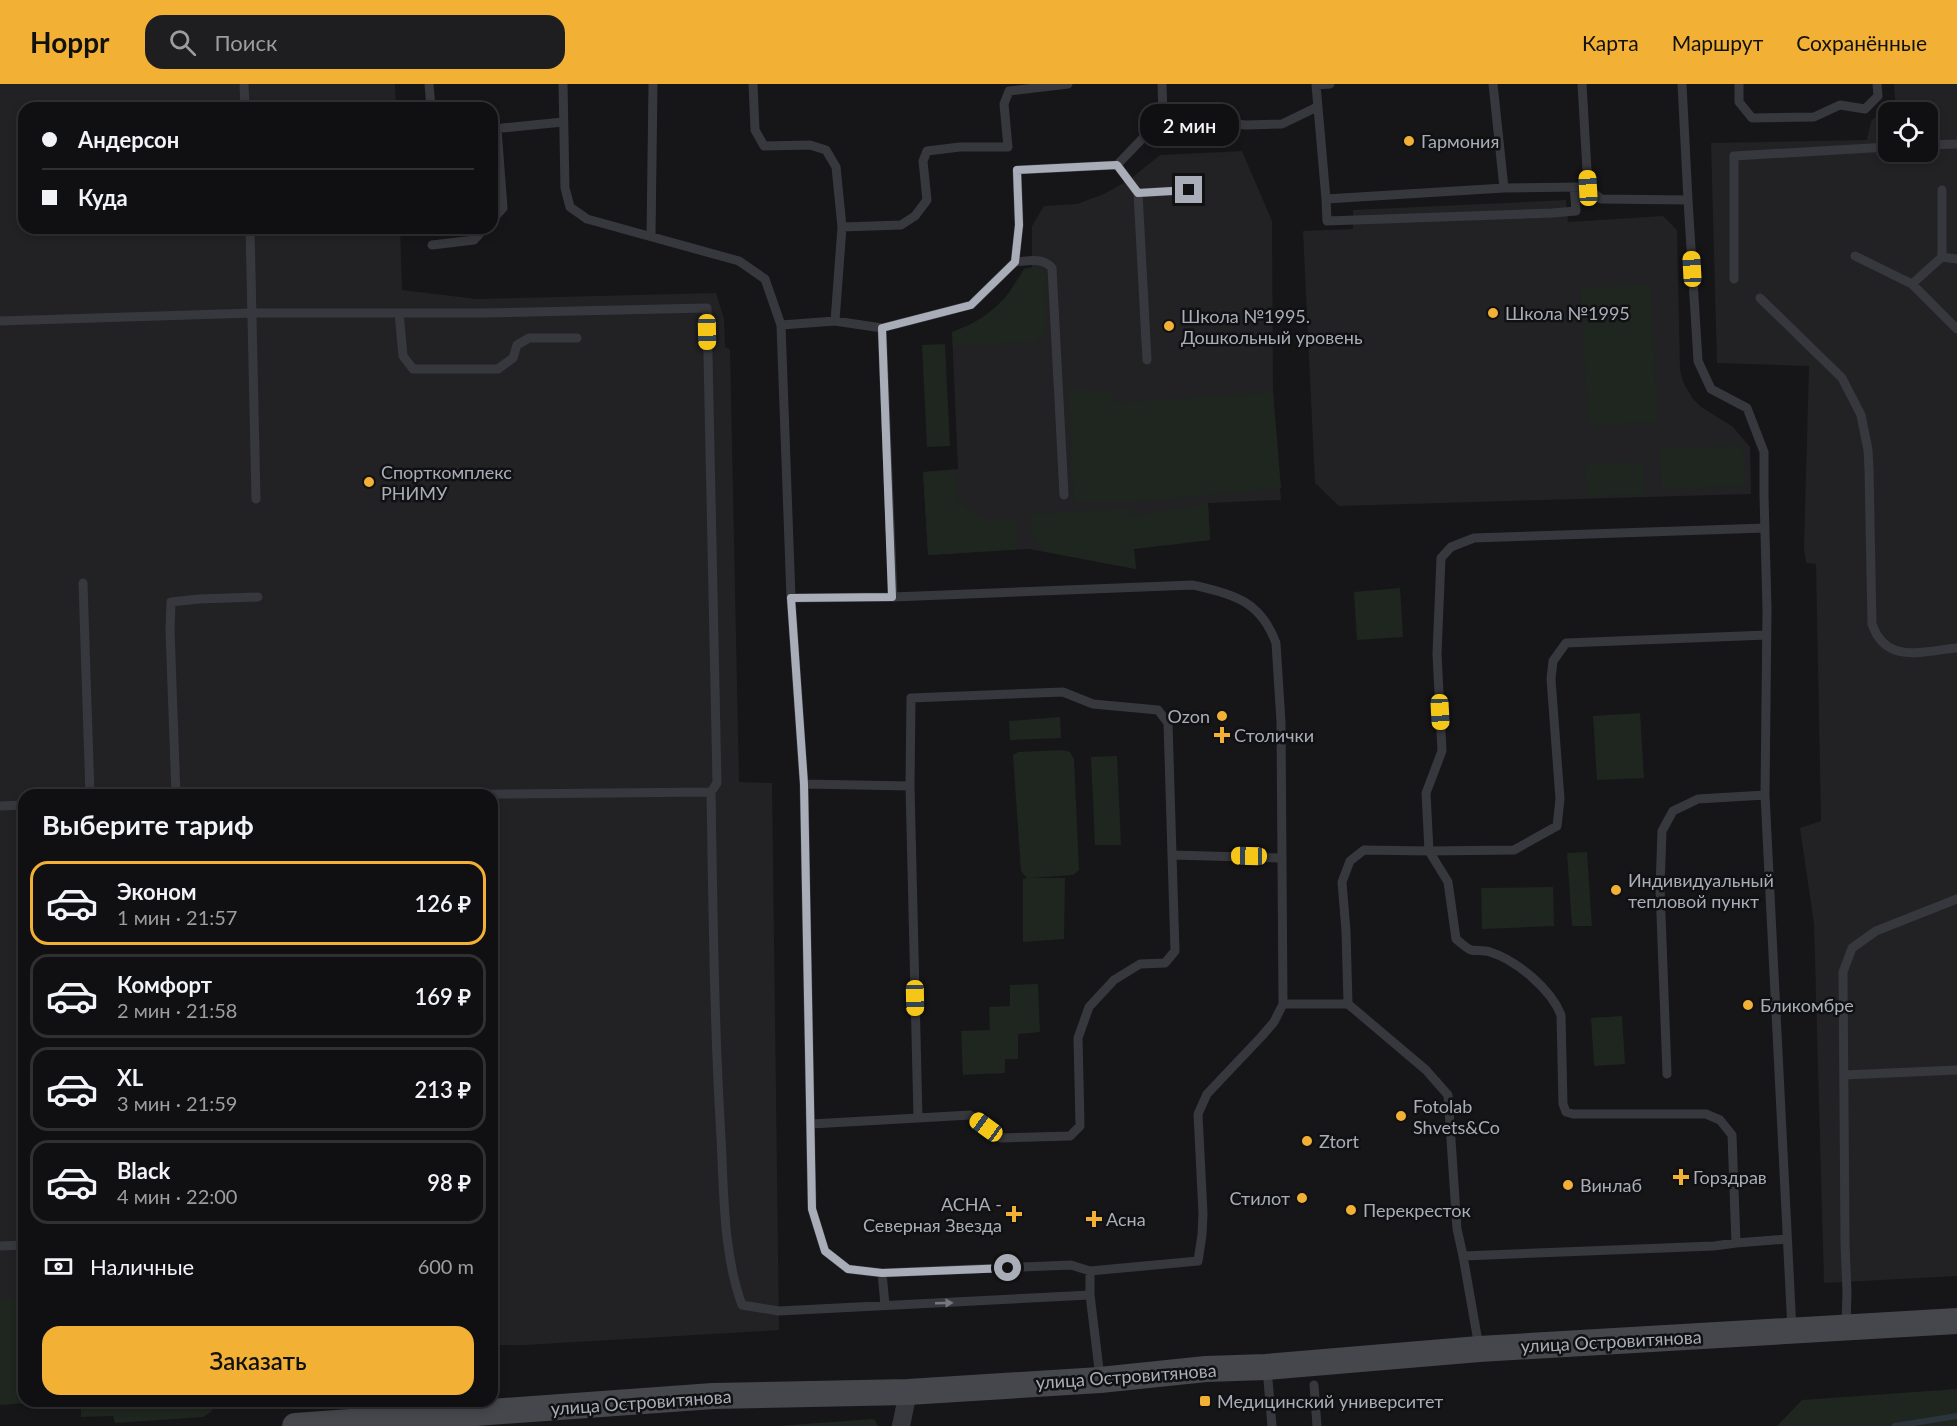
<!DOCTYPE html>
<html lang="ru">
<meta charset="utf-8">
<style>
:root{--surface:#101012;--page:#1e1e20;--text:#f1f3f6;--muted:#9c9d9f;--line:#303032;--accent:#f2b134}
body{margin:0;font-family:Lato,sans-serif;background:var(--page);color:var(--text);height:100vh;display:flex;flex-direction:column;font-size:22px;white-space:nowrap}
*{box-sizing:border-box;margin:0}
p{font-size:20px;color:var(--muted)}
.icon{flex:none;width:33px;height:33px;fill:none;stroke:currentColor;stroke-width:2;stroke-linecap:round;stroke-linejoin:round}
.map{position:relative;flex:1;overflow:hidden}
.drawer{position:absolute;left:18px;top:705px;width:480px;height:618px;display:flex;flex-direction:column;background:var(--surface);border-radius:18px;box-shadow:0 3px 9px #0003,0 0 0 2px var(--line)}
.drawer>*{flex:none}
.banner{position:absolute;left:18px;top:18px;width:480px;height:132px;border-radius:18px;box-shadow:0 3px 9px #0003,0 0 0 2px var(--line);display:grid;align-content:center;height:132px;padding:0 24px;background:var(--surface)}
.tools{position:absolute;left:1878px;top:18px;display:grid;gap:12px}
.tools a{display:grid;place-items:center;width:60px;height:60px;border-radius:12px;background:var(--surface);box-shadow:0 3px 9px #0003,0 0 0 2px var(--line);font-size:30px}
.end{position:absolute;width:27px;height:27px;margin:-14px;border:8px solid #a8adb8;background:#111;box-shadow:0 0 0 3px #111}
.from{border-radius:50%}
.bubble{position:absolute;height:42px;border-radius:18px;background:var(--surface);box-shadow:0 3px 9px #0003,0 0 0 2px var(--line);font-size:20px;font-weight:600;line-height:42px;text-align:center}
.car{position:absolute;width:18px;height:36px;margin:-18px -9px;border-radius:8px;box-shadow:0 0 4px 2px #0007;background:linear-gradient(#f5c518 24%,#345 0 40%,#f5c518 0 76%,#345 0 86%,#f5c518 0)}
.banner b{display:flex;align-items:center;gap:21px;height:57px;font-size:22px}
.banner b+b{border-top:2px solid var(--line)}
.banner i{width:15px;height:15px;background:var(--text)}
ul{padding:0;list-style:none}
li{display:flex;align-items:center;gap:18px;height:84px;margin:0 12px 9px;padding:0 12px;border:3px solid var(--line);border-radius:18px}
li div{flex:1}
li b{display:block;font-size:22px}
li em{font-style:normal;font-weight:600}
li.selected{border-color:var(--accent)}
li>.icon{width:54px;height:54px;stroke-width:1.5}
h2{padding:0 24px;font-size:27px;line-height:72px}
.pay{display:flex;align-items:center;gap:15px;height:66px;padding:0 24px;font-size:22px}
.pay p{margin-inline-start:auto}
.action{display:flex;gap:12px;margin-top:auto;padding:12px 24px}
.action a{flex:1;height:69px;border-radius:18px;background:var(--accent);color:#111;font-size:24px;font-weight:600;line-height:69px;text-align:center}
header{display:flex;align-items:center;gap:36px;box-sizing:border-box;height:84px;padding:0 30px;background:var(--accent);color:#111}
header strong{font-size:28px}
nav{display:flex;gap:33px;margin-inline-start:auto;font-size:21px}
.search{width:420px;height:54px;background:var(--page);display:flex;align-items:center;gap:15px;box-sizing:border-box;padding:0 21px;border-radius:18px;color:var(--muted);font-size:22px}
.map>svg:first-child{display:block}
.built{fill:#222225;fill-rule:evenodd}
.green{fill:#1e261f}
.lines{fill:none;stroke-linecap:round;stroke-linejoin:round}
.stream{stroke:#2c353c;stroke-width:6}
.service{stroke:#37383d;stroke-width:9}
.minor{stroke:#37383d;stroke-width:18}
.secondary{stroke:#45474d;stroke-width:26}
.oneway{fill:#757881}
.route{stroke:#a8adb8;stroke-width:8}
.poi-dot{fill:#f2b134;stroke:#111113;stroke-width:2}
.labels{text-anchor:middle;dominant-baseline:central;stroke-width:5;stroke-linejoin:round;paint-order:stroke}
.poi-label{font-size:18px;fill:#a8adb8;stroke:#111113;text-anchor:start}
.street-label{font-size:18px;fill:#a8adb8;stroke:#111113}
</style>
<header>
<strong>Hoppr</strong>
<div class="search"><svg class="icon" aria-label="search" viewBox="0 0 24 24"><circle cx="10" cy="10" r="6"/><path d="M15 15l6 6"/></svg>Поиск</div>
<nav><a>Карта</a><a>Маршрут</a><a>Сохранённые</a></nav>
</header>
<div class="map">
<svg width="1957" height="1342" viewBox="0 0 1957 1342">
<rect width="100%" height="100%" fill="#161618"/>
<path class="built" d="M0 0H395L396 24H24V144H400L402 206 477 215 716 209 724 235 725 263 730 265 739 698 772 699 779 1246 524 1261H492V711H24V1295L0 1296Z
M1894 0H1957V1192L1824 1199 1814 840 1800 744 1821 737 1816 480 1806 479 1804 464 1809 282 1717 279 1711 59 1867 56 1871 37 1895 16ZM1888 28H1928V68H1888Z
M1242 67 1272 137 1273 308 1281 416 1208 419 1210 456 1134 465 1136 485 1029 465 928 471 923 388 958 385 952 248 974 239 988 230 1006 213 1024 185 1032 183V142L1044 122 1077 120 1104 110 1129 96 1160 71Z
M1566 116 1568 138 1663 132 1677 146 1680 286 1683 298 1693 315 1700 322 1733 343 1750 363 1751 410 1339 422 1315 399 1303 147 1353 145V126Z"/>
<path class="green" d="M1036 183 1045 188 1047 244 1045 249 1033 258 953 262 952 248C985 237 1009 216 1024 185Z
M1651 200 1657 338 1588 342 1581 204Z
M945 260 950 362 927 363 922 261Z
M1069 305 1113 307 1115 319 1273 308 1281 404 1127 419 1074 418Z
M1743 361 1745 402 1662 405 1660 365Z
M1643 378 1644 410 1587 412 1585 380Z
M955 386 957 416 986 437 1015 435 1017 465 928 471 923 388Z
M1208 419 1210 456 1134 465 1136 485 1046 468 1031 451 1030 430 1128 425 1129 432Z
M1400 504 1403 553 1357 556 1354 508Z
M1640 629 1644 694 1597 696 1593 632Z
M1060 633 1061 654 1010 656 1009 637Z
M1062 666 1070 668 1074 675 1079 786 1073 791 1030 794H1065L1064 855 1023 858V795L1027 794 1021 787 1013 671 1018 668Z
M1117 672 1121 761H1095L1091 673Z
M1587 768 1592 842H1572L1567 769Z
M1553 803 1554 842 1482 845 1481 804Z
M1038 900 1040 948 1018 950V975H1005V989L963 991 961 947 990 946 989 923 1010 922V901Z
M1622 932 1625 980 1594 982 1591 934Z
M24 1215V1317H58L0 1321V1216Z
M1957 1305V1342H1777L1802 1316Z
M217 1319 211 1328 203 1333 115 1339 113 1332 81 1333V1325Z
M874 1335 878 1342H777Z"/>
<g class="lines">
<path class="stream" d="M1895 1342 1957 1332"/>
<path class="service" d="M244 0 245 24
M429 0 431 24
M563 0 565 104 570 123 587 135 739 177 765 195 781 241 791 514 804 700 812 1125 825 1167 848 1185 882 1189 1071 1181 1090 1187 1198 1177 1202 1151 1203 1130 1198 1030 1207 1010 1261 953 1274 938 1283 920 1281 638 1276 559C1260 516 1234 511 1193 501L893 513 791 514
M753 0 755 46 764 62 810 61 826 66 836 83 842 143 835 237
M1162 0 1163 33 1246 41 1282 40 1317 23
M1330 0 1316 1 1326 115 1504 104 1493 0
M1582 0 1588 104 1601 115 1688 116 1682 0
M1739 0V18L1752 34 1814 33 1840 21 1865 25 1878 12 1877 0
M492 45 563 38
M1928 61 1957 60
M1117 81 1138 109
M1504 104 1580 103
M1942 106V173L1957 175
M1326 115 1327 137 1552 129 1576 127 1574 103
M1688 116 1698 277 1711 305 1747 324 1764 368V411L1767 525 1765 711 1792 1246
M492 136 503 124 497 45
M842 143 901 141 915 132 927 116 923 77 927 67 960 63H1008L1004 20 1009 7 1068 0
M250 144 256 415
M651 152 653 0
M432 161 474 156 485 144
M1855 172 1912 200 1942 173
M1015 178C1028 177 1043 173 1052 184L1064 411
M1734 195V72L1888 63
M1912 200 1957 245
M1760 214 1842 294 1861 331 1868 366 1869 385 1872 540C1886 581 1923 567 1957 564
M399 229 403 272 413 285H498L513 274 517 261 529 254H577
M0 237 253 229H483L707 224 717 699 711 708 405 711
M781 241 835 237 882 244 971 221 1015 178 1019 141 1017 86 1117 81 1163 33
M882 244 893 513
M1147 276 1138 109 1189 106
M1765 444 1474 454 1451 463 1441 474 1437 570 1442 667 1426 709 1429 767 1514 766 1557 742 1560 715 1551 595 1553 577 1566 559 1767 551
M83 499 90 711
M804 700 910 702
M711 708C713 824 714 939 721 1054 724 1109 723 1169 742 1221L779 1227 1090 1211
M176 711 170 546 171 518 199 515 258 513
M0 722 24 721
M1172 771 1175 867 1165 879 1140 880 1114 896 1089 923 1078 954 1080 1042 1070 1052 1001 1054 970 1031 918 1034 910 702 911 614 1063 608 1093 620 1158 626 1168 639 1172 771 1281 774
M1283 920H1348
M1667 990 1660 804 1662 747 1673 727 1698 715 1765 711
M1844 991 1957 986
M811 1040 918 1034
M0 1162 24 1161
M1463 1172 1457 1145 1448 1011 1426 986 1348 920 1346 847 1342 798 1350 777 1364 766 1429 767 1448 798 1456 855C1461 859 1466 864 1471 866 1477 867 1484 866 1490 868 1516 876 1551 905 1561 931L1563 1020 1566 1028 1573 1030H1706L1720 1036 1732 1051 1736 1159
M1090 1187V1211L1100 1293
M882 1189 885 1221
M1846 1241 1847 1209 1845 1159 1843 888 1852 864 1876 847 1957 815
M1479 1263 1463 1172 1714 1162 1736 1159 1787 1155
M1267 1285 1272 1342
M1314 1301 1317 1342"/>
<path class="minor" d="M901 1342 908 1308"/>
<path class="secondary" d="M295 1342 713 1312 908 1308 1100 1296 1206 1285 1266 1283 1479 1265 1957 1237"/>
</g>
<defs><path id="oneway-solid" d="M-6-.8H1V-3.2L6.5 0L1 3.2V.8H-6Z" transform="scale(1.5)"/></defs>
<use class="oneway" href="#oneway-solid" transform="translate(944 1219) rotate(-2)"/>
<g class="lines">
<path class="route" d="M1008 1184 882 1189 848 1185 825 1167 812 1125 804 700 791 514 892 513 882 244 971 221 1015 178 1019 141 1017 86 1117 81 1138 109 1189 106"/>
</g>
<g class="poi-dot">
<circle cx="1409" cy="57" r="6"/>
<circle cx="1493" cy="229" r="6"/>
<circle cx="1169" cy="242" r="6"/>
<circle cx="369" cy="398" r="6"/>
<circle cx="1222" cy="632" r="6"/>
<path d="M1219 642h6v6h6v6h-6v6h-6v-6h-6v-6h6z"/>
<circle cx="1616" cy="806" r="6"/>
<circle cx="1748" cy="921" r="6"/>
<circle cx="1401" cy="1032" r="6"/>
<circle cx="1307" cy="1057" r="6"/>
<path d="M1678 1084h6v6h6v6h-6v6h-6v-6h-6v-6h6z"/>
<circle cx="1568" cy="1101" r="6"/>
<circle cx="1302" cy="1114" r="6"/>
<circle cx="1351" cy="1126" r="6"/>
<path d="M1011 1121h6v6h6v6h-6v6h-6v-6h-6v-6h6z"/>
<path d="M1091 1126h6v6h6v6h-6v6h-6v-6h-6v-6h6z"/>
<rect x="1199" y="1311" width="12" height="12" rx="3"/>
</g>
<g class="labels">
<g class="poi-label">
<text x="1421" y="57">Гармония</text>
<text x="1505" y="229">Школа №1995</text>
<text x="1181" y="232">Школа №1995.<tspan x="1181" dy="21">Дошкольный уровень</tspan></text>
<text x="381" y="388">Спорткомплекс<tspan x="381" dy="21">РНИМУ</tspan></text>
<text x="1210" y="632" text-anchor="end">Ozon</text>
<text x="1234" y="651">Столички</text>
<text x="1628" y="796">Индивидуальный<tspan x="1628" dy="21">тепловой пункт</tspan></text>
<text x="1760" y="921">Бликомбре</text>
<text x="1413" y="1022">Fotolab<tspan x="1413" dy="21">Shvets&amp;Co</tspan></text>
<text x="1319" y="1057">Ztort</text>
<text x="1693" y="1093">Горздрав</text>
<text x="1580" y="1101">Винлаб</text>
<text x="1290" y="1114" text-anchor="end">Стилот</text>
<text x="1002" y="1120" text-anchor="end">АСНА -<tspan x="1002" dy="21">Северная Звезда</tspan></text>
<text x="1363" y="1126">Перекресток</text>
<text x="1106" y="1135">Асна</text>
<text x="1217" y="1317">Медицинский университет</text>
</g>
<g class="street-label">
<text transform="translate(1611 1257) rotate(-3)">улица Островитянова</text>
<text transform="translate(1126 1292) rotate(-4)">улица Островитянова</text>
<text transform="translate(641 1318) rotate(-4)">улица Островитянова</text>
</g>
</g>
</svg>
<div class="tools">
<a><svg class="icon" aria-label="locate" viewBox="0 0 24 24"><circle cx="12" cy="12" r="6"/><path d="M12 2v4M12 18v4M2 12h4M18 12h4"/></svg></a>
</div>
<i class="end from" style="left:1008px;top:1184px"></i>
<i class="end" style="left:1189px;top:106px"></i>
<div class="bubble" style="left:1140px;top:20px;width:99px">2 мин</div>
<i class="car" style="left:1588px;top:104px;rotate:357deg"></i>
<i class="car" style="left:1692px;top:185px;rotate:357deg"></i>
<i class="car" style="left:707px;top:248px;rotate:179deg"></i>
<i class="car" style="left:1440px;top:628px;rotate:177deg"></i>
<i class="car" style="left:1249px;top:772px;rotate:271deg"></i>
<i class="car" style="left:915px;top:914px;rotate:179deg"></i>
<i class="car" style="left:986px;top:1043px;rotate:306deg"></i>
<div class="banner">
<b><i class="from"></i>Андерсон</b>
<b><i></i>Куда</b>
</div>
<section class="drawer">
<h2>Выберите тариф</h2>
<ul>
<li class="selected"><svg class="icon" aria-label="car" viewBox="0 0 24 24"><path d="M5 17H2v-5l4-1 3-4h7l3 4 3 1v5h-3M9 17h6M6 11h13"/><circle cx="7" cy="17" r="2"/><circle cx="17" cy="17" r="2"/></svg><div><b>Эконом</b><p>1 мин · 21:57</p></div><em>126 ₽</em></li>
<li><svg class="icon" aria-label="car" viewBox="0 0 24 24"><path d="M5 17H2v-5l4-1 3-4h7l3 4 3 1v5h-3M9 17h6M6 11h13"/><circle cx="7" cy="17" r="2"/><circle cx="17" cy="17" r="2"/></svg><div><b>Комфорт</b><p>2 мин · 21:58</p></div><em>169 ₽</em></li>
<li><svg class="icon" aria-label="car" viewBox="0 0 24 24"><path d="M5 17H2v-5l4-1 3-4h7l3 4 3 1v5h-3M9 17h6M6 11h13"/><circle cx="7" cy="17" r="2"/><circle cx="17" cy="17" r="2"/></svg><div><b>XL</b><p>3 мин · 21:59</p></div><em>213 ₽</em></li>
<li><svg class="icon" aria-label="car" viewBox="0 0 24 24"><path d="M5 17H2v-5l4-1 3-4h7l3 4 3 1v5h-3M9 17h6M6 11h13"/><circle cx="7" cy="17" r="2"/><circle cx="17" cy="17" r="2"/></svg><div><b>Black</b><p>4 мин · 22:00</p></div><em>98 ₽</em></li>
</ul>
<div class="pay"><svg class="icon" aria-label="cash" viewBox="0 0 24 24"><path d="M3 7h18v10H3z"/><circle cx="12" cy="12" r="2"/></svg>Наличные<p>600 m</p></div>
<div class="action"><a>Заказать</a></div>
</section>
</div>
